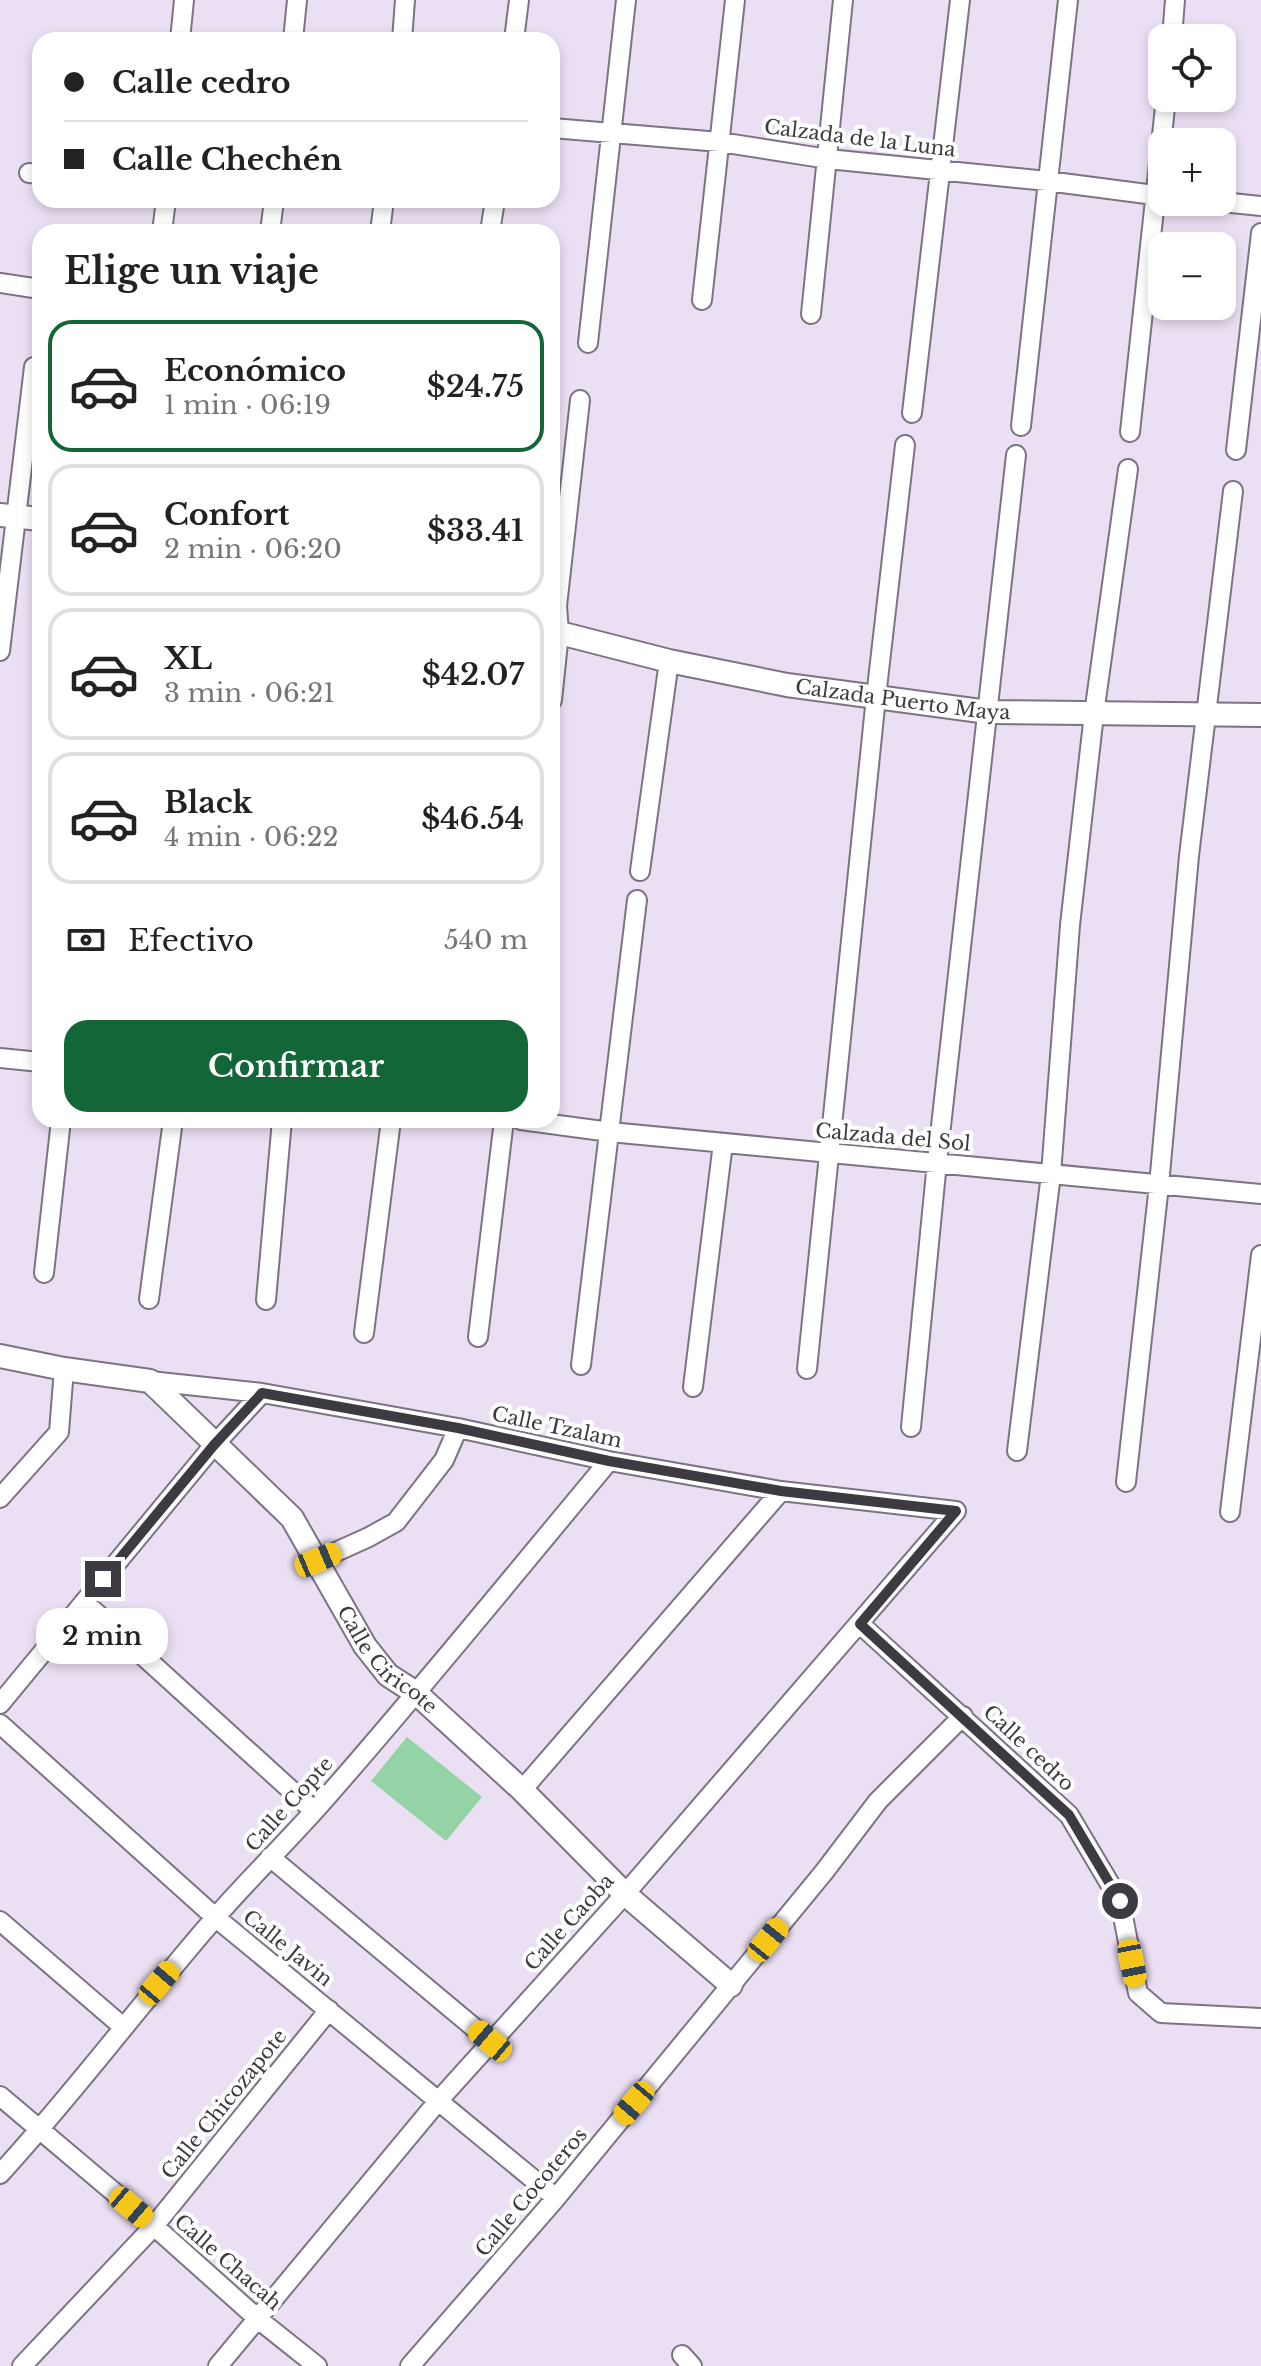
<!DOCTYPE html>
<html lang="es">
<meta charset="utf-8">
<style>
:root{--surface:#fff;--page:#f2f2f2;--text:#222;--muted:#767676;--line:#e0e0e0;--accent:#126637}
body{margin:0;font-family:"Libre Baskerville",serif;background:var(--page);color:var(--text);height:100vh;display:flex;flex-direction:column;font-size:30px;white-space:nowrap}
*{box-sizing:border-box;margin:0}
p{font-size:26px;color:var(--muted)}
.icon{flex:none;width:44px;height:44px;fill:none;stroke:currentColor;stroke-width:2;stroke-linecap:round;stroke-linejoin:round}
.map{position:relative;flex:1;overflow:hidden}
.details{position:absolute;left:32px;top:224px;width:528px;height:904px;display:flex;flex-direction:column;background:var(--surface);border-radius:24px;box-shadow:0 4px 12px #0003}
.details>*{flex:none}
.guide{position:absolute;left:32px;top:32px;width:528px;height:176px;border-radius:24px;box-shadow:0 4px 12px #0003;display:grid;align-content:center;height:176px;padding:0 32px;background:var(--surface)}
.controls{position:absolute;left:1148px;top:24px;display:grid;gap:16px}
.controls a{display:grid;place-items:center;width:88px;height:88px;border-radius:16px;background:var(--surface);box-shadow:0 4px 12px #0003;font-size:40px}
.end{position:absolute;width:36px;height:36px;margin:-18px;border:10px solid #3e3a41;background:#fff;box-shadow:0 0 0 4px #fff}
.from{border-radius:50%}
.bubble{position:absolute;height:56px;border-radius:24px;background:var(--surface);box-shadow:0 4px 12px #0003;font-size:26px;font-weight:600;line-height:56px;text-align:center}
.car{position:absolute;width:24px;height:48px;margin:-24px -12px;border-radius:10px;box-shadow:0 0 6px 2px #0007;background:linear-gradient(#f5c518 24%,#345 0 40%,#f5c518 0 76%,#345 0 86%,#f5c518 0)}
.guide b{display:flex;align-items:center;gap:28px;height:76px;font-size:30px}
.guide b+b{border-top:2px solid var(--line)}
.guide i{width:20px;height:20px;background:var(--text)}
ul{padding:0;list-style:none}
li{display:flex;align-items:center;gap:24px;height:132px;margin:0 16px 12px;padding:0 16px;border:4px solid var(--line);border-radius:24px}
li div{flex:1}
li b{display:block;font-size:30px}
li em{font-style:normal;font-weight:600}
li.on{border-color:var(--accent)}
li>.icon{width:72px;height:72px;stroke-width:1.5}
h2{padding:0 32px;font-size:36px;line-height:96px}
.pay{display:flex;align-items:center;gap:20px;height:88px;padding:0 32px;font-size:30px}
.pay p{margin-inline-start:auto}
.button{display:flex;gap:16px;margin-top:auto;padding:16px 32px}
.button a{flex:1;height:92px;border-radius:24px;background:var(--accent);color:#fff;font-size:32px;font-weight:600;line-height:92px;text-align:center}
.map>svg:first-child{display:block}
.green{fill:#93d3a5}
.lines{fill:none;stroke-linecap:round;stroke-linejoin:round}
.minor-casing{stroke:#7c7383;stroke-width:22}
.tertiary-casing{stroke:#7c7383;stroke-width:26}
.minor{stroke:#fff;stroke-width:18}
.tertiary{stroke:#fff;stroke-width:22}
.route{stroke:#3e3a41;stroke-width:10}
.labels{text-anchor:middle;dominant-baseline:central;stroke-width:8;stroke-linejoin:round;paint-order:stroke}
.street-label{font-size:20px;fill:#3e3a41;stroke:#fff}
</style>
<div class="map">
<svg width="1261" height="2366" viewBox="0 0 1261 2366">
<rect width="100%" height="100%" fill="#ebe0f3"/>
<path class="green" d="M407 1737 482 1797 446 1841 371 1781Z"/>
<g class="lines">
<defs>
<path id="minor" d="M1172 38 1175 0
M180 40 184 0
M293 40 297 0
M402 40 405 0
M514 40 519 0
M552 128 720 142 828 159 1047 181 1162 196
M29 173 40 174
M1222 202 1261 206
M162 232 166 200
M270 232 274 200
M380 232 384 200
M490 232 495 200
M0 283 40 289
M702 300 735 0
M811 314 843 0
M588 343 626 0
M912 413 960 0
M1021 426 1068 0
M1130 432 1166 98
M1236 450 1261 233
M0 651 34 367
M552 700 559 633 557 606 580 400
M640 871 669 661
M0 1058 40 1062
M521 1120 610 1132 1261 1194
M44 1273 61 1120
M149 1299 173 1120
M266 1300 282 1120
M364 1333 391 1120
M478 1337 504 1120
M581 1365 637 900
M807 1369 876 697 905 445
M150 1381 262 1393 458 1428 609 1461 781 1491 956 1511
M693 1387 723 1143
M911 1427 937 1162 1016 455
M1017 1451 1051 1174 1070 925 1094 714 1128 469
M1126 1482 1159 1185 1189 856 1233 491
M0 1498 59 1432 64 1369
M1230 1512 1261 1255
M318 1560 369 1537 396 1522 444 1460 458 1428
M84 1602 314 1811
M860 1624 1069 1815 1120 1901 1138 1993 1161 2013 1261 2018
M0 1704 214 1445 262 1393
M0 1724 215 1917 556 2198
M522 1790 781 1491
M270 1857 490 2041
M0 1921 122 2026
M0 2096 154 2226 258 2319 317 2366
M0 2174C75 2092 141 2003 214 1919 247 1881 283 1846 317 1808 417 1695 512 1577 609 1461
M682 2355 692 2366
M22 2366 154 2226 329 2010
M218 2366 439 2100 625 1894 956 1511
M410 2366 556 2198 824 1872 878 1801 963 1716"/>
<g id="tertiary">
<path d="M0 515 40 519"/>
<path id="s1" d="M552 631 669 661 787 685 988 712 1261 715"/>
<path id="s2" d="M0 1356 64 1369 150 1381 292 1518 365 1646 388 1675 416 1693 522 1790 625 1894 731 1985"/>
</g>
</defs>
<use href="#minor" class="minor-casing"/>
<use href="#tertiary" class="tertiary-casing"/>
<use href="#minor" class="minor"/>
<use href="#tertiary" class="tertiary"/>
</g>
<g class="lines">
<path class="route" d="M103 1579 214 1445 262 1393 458 1428 609 1461 781 1491 956 1511 860 1624 1069 1815 1120 1901"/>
</g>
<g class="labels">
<g class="street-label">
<text transform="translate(860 138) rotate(7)">Calzada de la Luna</text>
<text stroke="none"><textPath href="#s1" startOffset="358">Calzada Puerto Maya</textPath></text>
<text transform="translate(893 1137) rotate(5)">Calzada del Sol</text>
<text transform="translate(557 1427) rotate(12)">Calle Tzalam</text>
<text stroke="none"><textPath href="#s2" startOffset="522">Calle Ciricote</textPath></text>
<text transform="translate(1029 1748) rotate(43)">Calle cedro</text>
<text transform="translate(289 1804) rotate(-48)">Calle Copte</text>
<text transform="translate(569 1922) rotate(-48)">Calle Caoba</text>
<text transform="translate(288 1948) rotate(39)">Calle Javin</text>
<text transform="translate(224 2104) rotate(-51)">Calle Chicozapote</text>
<text transform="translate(531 2192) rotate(-50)">Calle Cocoteros</text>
<text transform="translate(228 2262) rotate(41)">Calle Chacah</text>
</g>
</g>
</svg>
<div class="controls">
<a><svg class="icon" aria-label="locate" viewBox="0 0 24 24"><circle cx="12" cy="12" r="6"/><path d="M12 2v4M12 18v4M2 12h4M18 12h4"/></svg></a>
<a>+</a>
<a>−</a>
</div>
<i class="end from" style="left:1120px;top:1901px"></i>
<i class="end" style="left:103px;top:1579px"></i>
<div class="bubble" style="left:36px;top:1608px;width:132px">2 min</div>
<i class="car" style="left:318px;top:1560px;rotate:67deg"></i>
<i class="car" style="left:768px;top:1940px;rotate:39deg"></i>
<i class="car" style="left:1132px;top:1963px;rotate:169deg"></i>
<i class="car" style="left:159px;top:1983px;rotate:40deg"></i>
<i class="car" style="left:490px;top:2041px;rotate:310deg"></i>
<i class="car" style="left:634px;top:2103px;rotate:220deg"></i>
<i class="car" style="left:131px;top:2207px;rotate:130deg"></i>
<div class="guide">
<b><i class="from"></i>Calle cedro</b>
<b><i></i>Calle Chechén</b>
</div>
<section class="details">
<h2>Elige un viaje</h2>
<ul>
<li class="on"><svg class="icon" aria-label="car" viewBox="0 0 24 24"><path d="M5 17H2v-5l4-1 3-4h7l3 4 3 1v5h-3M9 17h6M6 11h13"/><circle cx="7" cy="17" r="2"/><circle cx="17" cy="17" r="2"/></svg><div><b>Económico</b><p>1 min · 06:19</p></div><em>$24.75</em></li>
<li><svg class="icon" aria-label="car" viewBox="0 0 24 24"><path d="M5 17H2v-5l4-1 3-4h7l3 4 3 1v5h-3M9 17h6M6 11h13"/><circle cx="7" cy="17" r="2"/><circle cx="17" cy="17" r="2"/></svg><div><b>Confort</b><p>2 min · 06:20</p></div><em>$33.41</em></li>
<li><svg class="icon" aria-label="car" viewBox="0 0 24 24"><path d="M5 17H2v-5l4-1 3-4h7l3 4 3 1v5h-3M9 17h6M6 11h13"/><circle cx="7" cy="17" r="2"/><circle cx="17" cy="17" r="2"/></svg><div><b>XL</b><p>3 min · 06:21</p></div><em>$42.07</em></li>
<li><svg class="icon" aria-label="car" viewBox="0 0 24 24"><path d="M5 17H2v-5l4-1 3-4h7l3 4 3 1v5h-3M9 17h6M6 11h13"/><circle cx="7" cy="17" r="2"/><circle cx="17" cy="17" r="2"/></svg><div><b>Black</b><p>4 min · 06:22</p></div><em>$46.54</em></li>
</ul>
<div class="pay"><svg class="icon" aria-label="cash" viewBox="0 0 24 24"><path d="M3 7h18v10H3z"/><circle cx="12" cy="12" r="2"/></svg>Efectivo<p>540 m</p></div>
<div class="button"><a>Confirmar</a></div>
</section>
</div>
